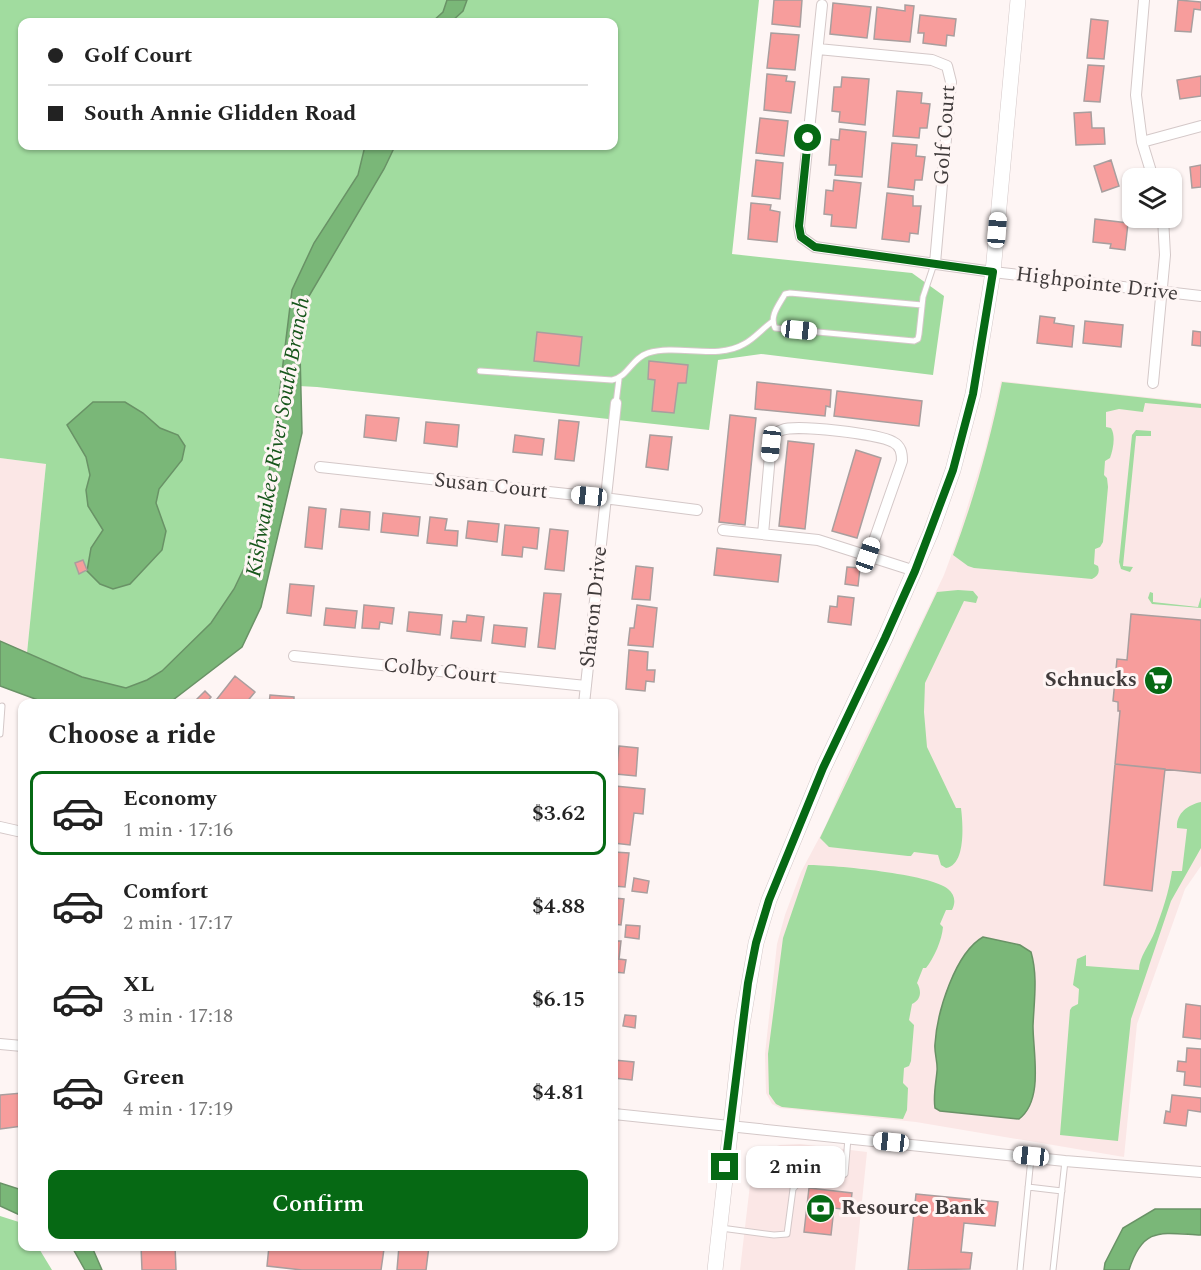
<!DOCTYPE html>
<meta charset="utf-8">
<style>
:root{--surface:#fff;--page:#f2f2f2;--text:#222;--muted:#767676;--line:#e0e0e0;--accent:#066914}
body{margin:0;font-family:Spectral,serif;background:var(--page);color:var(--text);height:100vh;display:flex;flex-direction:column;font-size:22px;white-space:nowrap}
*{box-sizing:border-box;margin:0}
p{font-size:20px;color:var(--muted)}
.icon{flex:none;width:33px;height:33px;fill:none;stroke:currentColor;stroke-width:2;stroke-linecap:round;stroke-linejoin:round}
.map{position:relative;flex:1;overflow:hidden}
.sheet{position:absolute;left:18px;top:699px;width:600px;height:552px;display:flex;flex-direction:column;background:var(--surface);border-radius:12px;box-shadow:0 2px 4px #0004}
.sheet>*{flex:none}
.guide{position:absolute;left:18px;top:18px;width:600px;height:132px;border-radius:12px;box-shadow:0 2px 4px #0004;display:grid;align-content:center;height:132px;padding:0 30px;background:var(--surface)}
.tools{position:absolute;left:1122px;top:168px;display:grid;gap:12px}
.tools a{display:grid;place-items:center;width:60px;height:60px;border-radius:12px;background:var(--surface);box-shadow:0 2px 4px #0004;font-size:30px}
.end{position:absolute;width:27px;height:27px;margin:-14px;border:8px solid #066914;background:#fff;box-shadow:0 0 0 3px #fff}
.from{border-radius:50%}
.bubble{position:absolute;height:42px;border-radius:12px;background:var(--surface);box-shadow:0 2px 4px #0004;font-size:20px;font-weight:600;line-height:42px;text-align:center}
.car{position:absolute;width:18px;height:36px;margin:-18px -9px;border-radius:8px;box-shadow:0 0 4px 2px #0007;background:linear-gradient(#fff 24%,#345 0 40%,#fff 0 76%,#345 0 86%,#fff 0)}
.guide b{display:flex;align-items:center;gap:21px;height:57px;font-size:22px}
.guide b+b{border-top:2px solid var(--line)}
.guide i{width:15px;height:15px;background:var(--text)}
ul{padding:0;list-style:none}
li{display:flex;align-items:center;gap:18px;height:84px;margin:0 12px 9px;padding:0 18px;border:3px solid transparent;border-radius:12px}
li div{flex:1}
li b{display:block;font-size:22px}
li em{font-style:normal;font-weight:600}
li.on{border-color:var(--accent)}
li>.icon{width:54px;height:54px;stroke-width:1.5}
h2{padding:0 30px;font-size:27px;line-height:72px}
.action{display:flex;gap:12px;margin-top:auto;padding:12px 30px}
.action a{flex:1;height:69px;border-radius:12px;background:var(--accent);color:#fff;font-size:24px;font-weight:600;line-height:69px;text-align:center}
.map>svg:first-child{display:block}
.built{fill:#fbe7e6}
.green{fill:#a1dc9f;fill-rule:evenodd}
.water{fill:#7ab778;stroke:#699266;stroke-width:1.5}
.building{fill:#f79d9c;stroke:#a99e9e;stroke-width:1.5}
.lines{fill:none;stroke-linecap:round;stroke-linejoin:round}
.lane-casing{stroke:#d4c8c8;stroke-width:7}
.street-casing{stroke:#d4c8c8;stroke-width:12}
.secondary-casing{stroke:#d4c8c8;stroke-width:16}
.lane{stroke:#fff;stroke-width:5}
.street{stroke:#fff;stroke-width:10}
.secondary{stroke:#fff;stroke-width:15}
.route{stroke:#066914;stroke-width:8}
.labels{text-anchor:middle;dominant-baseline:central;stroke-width:6;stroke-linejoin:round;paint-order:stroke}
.street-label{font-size:21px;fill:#403b3b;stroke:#fef5f4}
.poi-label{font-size:21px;font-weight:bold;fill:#403b3b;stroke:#fef5f4;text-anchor:end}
.water-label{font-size:22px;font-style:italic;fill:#17561b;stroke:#fef5f4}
</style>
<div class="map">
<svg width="1201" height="1270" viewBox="0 0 1201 1270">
<rect width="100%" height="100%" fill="#fef5f4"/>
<path class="built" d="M1001 381 1201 403V866L1185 889 1137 1024 1124 1157 916 1122 780 1108 772 1104 766 1093 765 1054 777 944 785 915 801 872 825 827 846 778 944 575 958 537 985 450Z
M0 458 46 464 27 653 0 641Z
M800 1144 867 1152 855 1270H740L753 1159 764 1150 780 1145Z"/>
<path class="green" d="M0 0H759L732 254 912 273 944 296 933 375 761 354 718 360 709 430 317 387 281 385C270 466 264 556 212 623 202 635 190 644 179 655 165 668 147 687 126 688 102 689 50 663 27 653L46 464 0 458ZM22 22H614V146H22Z
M1002 382 1201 404V408L1145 403 1143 412 1119 409 1106 412V427L1111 428C1116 436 1113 450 1110 458L1105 461 1104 475 1107 478 1108 487 1103 542 1100 547 1095 549 1094 564 1098 566C1100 572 1098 576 1092 579L974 568 968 566 953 555C974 499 990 441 1002 382Z
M1136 430 1151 431V436H1136L1123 566 1133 567 1130 572 1121 569 1119 562 1132 435Z
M958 590 973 591 978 597 976 603 964 601 925 683 924 712 927 747 956 808H961C963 824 966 865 946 868L941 865 938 855 914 852 911 856H908L829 847 820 838 937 592Z
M1150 592 1153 593V602L1198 607 1201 597V608L1152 604 1148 598Z
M1201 802V848L1171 901 1131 1019 1118 1141 1060 1135 1070 1010 1072 1007 1078 1004 1079 989 1073 985 1077 959 1086 955V966L1139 970C1139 956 1150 945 1155 931 1162 912 1169 892 1172 871H1182L1187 829 1177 828C1176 814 1187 805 1201 802Z
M808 865C834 865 931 874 948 889 955 895 956 902 952 910H946L940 924 943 927C942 940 934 958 926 968H923L917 983C922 991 921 1000 912 1004L909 1020 914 1025 911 1061 909 1066 904 1068 903 1083 908 1088 907 1110 903 1119 782 1107 776 1104 769 1094 768 1054 783 938Z
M0 1216 22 1223V1246L38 1247 52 1270H0Z"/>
<path class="water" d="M447 0H467L463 11 451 22H432L443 12Z
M365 146H395L384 169 299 313 302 433 261 607 242 647 169 703H46L0 686V641L82 677 126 688 147 680 162 671 211 623 234 589 246 564 255 535 271 462 292 290 314 243 358 175Z
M93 402H125L143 413 160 428 178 435 185 446 182 460 159 489 156 503 166 531 162 550 130 584 113 589 100 584 87 571 91 548 103 530 88 506 86 490 90 475 86 457 67 425Z
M983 937 1020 945 1031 952C1038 976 1034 1001 1033 1026 1033 1053 1044 1100 1019 1119L940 1111 935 1108C933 1096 936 1083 937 1071 938 1062 934 1053 935 1044 937 1012 955 953 983 937Z
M0 1183 22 1190V1216L0 1206Z
M1155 1209H1201V1235C1161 1233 1143 1226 1129 1270H1104L1105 1263 1123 1228Z
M72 1247H92L102 1270H85Z"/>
<path class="building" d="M774 0H802L800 27 772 24Z
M1178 0 1201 2V10L1194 9 1191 32 1175 31Z
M833 3 871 7 867 38 830 34Z
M905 5 914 6 910 42 874 39 877 7 905 11Z
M920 15 956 19 954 36 947 35 946 46 923 43 924 33H918Z
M1091 19 1108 21 1104 59 1087 58Z
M771 33 799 35 795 70 767 68Z
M1088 65 1104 66 1100 102 1084 101Z
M767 74 787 76 786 81 795 82 791 113 764 110Z
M1201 76V96L1180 99 1177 80Z
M842 77 869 79 865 125 839 122 840 112 832 111 834 87H841Z
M897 91 922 93 921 103 930 104 927 128H920L919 138 893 136Z
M1091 112 1092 128H1104L1105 144 1076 145 1074 113Z
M760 118 788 121 784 156 756 153Z
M840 129 866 132 862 177 835 175 836 165H829L831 139 839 140Z
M892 143 917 145 916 156 925 157 922 180H915L914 190 888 187Z
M756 160 783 163 780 199 752 196Z
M1111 160 1119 186 1102 192 1094 166Z
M1201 165V187L1192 188 1190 167Z
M834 180 861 183 856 228 831 226 832 215 824 214 826 190 833 191Z
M887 193 913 196V206H921L918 234 910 233 909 242 882 239Z
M751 203 771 205 770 210 780 212 777 242 748 239Z
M1095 219 1128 223 1125 250 1110 248 1111 244 1093 242Z
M1040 316 1055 318 1054 323 1074 326 1072 347 1037 343Z
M1085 321 1123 325 1121 347 1083 343Z
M1193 331 1201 332V346L1192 345Z
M537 332 582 337 579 366 534 361Z
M649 361 688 365 686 383H678L674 413 652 411 655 380 648 379Z
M757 382 831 390 830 407 826 406 825 416 755 409Z
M837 391 922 401 919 426 834 416Z
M366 415 399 418 396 441 364 437Z
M730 415 756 418 745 525 719 522Z
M559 420 579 422 574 461 555 459Z
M426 422 459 425 457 447 424 443Z
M515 435 544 439 542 455 513 452Z
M650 435 672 437 668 470 646 467Z
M788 441 814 444 805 529 779 526Z
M856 450 881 458 857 538 832 531Z
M309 507 326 509 322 549 305 547Z
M341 509 370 512 369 530 339 527Z
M383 513 420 517 418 536 381 532Z
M430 517 447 519 445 530 458 531 457 546 427 543Z
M468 521 499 524 497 542 466 538Z
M505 525 539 528 537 549 523 547 522 557 502 555Z
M550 529 568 531 564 571 545 569Z
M717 548 781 555 778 582 714 575Z
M83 560 87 570 79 574 75 563Z
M636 566 653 568 650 600 632 599Z
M847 567 860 568 858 586 845 584Z
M290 584 314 586 311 616 287 613Z
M544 593 561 594 555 649 538 647Z
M838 596 854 598 851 625 828 622 830 606 837 607Z
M364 605 394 608 392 624 380 622 379 629 362 628Z
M637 605 657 608 653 647 628 645 630 628H634Z
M326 608 357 611 355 628 324 625Z
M409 612 442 615 440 635 407 631Z
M1131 614 1201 620V773L1115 764 1120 711H1118V702L1113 701 1117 659 1127 660Z
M467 615 484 617 481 641 451 638 453 621 466 622Z
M494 625 527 628 525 647 492 643Z
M629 650 648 652 647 670H655L654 682 646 681 645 691 626 689Z
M235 676 255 692 245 704H222L217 699Z
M205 691 211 697 205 704H200L196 700Z
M270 695 294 697V704H269Z
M619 746 638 748 636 776 616 774Z
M1115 764 1165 769 1152 891 1104 885Z
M615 786 645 789 643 814 634 813 630 845 614 843Z
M614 852 629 853 625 887 614 886Z
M634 878 649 881 647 893 632 891Z
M614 898 624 899 621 925 614 924Z
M626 925 640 926 639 939 625 937Z
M614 941H621L619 959 626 960 624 973 614 972Z
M1186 1004 1201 1006V1039L1183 1037Z
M625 1015 636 1016 635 1028 623 1026Z
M1187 1048 1201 1049V1087L1184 1085 1185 1072 1177 1071 1178 1061 1186 1062Z
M614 1060 634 1062 632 1080 614 1078Z
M22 1093V1126L0 1129V1095Z
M1172 1095 1201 1098V1112L1188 1110 1186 1126 1164 1123 1166 1111 1170 1112Z
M809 1188 852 1193 850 1210 834 1208 831 1235 804 1232Z
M916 1194 998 1202 995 1226 964 1223 961 1252 972 1253 970 1269 908 1270Z
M141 1246H175L176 1270H142Z
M269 1246H359L384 1249 381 1270H302L267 1266Z
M399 1246H429L426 1270H397Z"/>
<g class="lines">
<defs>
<path id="lane" d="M922 305 790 293 785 294C779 305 769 316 775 328L914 341 918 339 919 334 923 297 934 264
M480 371 612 380C628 377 632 358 648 353 678 344 717 360 744 344 754 339 763 328 773 321
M616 403 619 379
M0 734 2 706
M1028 1187 1062 1191
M721 1228 774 1235 787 1234 793 1189 800 1181 831 1183 845 1174 848 1138
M1020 1270 1031 1158
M1053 1270 1065 1161"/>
<path id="street" d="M1144 0 1136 95 1142 142 1153 178
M822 5 799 227 801 237 815 247 993 272 1201 296
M818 49 932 60 947 66 951 82 935 263
M1142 142 1201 126
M1153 383 1165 255 1163 218
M320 467 604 498 697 510
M723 530 818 540 915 571
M763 534 771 444C773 437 775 432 782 430 796 424 879 434 893 442 901 446 902 453 902 461L869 555
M294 656 586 686
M584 704 616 403
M0 827 22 832
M0 1044 22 1046
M614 1114 1065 1161 1201 1172"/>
<path id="secondary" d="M715 1270 742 1025 756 943 769 900 823 769 885 638 931 532 953 470 973 394 993 272 1018 0"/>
</defs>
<use href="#lane" class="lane-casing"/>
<use href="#street" class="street-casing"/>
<use href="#secondary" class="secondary-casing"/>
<use href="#lane" class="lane"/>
<use href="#street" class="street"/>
<use href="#secondary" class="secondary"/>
</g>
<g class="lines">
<path class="route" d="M725 1167 748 983 756 943 769 900 823 768 885 638 915 571 953 470 973 394 993 272 815 247 801 237 799 226 808 138"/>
</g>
<defs>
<symbol id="supermarket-disc" viewBox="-11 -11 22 22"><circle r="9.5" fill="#066914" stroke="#fef5f4"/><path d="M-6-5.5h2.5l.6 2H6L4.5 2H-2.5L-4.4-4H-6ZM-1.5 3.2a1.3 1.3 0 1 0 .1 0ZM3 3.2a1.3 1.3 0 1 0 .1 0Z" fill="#fff"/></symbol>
<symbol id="bank-disc" viewBox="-11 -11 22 22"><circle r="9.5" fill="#066914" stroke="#fef5f4"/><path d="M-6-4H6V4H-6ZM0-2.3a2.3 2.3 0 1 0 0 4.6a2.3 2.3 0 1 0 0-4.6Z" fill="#fff"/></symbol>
</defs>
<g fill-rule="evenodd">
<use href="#supermarket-disc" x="1142" y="664" width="33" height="33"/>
<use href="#bank-disc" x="804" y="1192" width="33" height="33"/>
</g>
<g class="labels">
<g class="street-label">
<text transform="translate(945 135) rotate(-86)">Golf Court</text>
<text transform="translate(1097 284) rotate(7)">Highpointe Drive</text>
<text transform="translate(491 486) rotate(6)">Susan Court</text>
<text transform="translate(594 607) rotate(-84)">Sharon Drive</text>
<text transform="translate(440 671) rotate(6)">Colby Court</text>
</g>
<g class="poi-label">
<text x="1137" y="680">Schnucks</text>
<text x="841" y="1208" text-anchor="start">Resource Bank</text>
</g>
<g class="water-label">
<text transform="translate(278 437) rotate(-80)">Kishwaukee River South Branch</text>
</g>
</g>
</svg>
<div class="tools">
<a><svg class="icon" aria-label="layers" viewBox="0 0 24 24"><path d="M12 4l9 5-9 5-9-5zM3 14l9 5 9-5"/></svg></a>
</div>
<i class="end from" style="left:808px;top:138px"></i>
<i class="end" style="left:725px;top:1167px"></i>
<div class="bubble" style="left:746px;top:1146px;width:99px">2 min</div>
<i class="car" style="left:997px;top:230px;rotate:5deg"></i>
<i class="car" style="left:799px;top:330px;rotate:96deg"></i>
<i class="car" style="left:771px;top:444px;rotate:186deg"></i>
<i class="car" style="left:589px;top:496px;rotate:276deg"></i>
<i class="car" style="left:868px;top:555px;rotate:19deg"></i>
<i class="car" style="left:891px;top:1142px;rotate:276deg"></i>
<i class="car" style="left:1031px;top:1156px;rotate:276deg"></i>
<div class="guide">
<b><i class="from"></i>Golf Court</b>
<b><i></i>South Annie Glidden Road</b>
</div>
<section class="sheet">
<h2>Choose a ride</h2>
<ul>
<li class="on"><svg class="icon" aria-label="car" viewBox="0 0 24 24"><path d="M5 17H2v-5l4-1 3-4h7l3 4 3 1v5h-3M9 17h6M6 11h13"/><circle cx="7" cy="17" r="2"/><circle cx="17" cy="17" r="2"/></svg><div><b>Economy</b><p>1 min · 17:16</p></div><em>$3.62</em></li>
<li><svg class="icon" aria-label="car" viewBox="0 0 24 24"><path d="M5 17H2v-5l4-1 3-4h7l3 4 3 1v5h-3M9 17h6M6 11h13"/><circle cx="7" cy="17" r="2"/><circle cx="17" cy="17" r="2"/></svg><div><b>Comfort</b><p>2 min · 17:17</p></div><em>$4.88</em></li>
<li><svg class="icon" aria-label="car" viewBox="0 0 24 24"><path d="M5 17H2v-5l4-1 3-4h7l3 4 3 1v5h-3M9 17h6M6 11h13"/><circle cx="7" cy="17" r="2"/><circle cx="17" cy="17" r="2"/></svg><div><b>XL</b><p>3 min · 17:18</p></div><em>$6.15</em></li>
<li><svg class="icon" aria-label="car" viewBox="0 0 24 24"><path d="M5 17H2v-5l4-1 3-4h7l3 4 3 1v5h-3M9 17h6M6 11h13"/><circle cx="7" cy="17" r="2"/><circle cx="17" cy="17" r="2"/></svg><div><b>Green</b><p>4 min · 17:19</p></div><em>$4.81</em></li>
</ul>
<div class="action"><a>Confirm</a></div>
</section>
</div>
